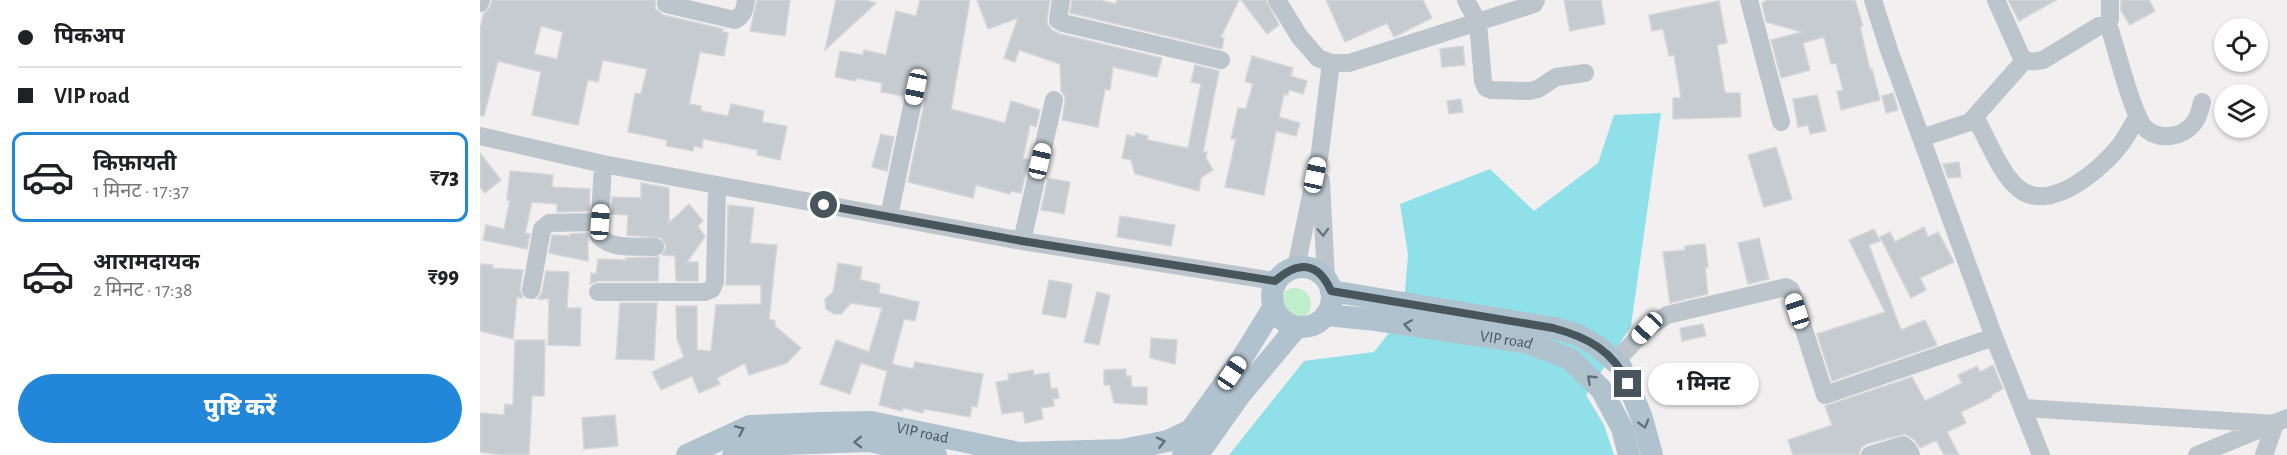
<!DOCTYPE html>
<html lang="hi">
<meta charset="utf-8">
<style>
:root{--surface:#fff;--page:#f2f2f2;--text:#202124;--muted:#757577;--line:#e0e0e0;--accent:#2287d9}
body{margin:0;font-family:"Alegreya Sans","Noto Sans Devanagari",sans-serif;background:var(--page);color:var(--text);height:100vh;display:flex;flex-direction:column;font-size:22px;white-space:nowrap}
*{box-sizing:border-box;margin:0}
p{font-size:20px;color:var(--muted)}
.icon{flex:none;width:33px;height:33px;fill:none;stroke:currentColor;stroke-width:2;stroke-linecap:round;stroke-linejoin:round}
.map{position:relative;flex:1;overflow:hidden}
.details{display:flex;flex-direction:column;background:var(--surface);width:480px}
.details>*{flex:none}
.guide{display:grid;align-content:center;height:132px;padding:0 18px;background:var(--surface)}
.tools{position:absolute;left:1734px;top:18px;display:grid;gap:12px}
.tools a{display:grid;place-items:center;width:54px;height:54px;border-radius:50%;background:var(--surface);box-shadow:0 2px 4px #0004;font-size:30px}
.end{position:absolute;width:27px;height:27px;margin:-14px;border:8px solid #48555c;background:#fff;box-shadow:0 0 0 3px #fff}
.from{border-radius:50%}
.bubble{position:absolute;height:42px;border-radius:21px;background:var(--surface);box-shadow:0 2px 4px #0004;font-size:20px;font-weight:800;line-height:42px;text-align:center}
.car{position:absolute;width:18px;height:36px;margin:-18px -9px;border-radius:8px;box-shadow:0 0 4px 2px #0007;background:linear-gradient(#fff 24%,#345 0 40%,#fff 0 76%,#345 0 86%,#fff 0)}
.guide b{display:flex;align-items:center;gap:21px;height:57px;font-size:22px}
.guide b+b{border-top:2px solid var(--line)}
.guide i{width:15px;height:15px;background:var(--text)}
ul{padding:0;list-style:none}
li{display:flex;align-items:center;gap:18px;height:90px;margin:0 12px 9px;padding:0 6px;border:3px solid transparent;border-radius:12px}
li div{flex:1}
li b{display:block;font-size:22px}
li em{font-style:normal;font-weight:800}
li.active{border-color:var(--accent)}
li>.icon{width:54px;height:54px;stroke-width:1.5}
.action{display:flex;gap:12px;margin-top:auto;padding:12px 18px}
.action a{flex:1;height:69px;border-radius:36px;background:var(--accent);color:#fff;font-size:24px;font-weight:800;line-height:69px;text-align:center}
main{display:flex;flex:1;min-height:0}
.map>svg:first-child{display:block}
.green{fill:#c0edcc}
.water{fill:#8fe0e8}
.building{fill:#c6cbcf;stroke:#d4d6da;stroke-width:1.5;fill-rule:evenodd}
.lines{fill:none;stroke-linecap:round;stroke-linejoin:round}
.minor{stroke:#bbc5cb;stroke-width:18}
.major{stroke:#b0c2cd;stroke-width:22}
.oneway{stroke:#6a777d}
.oneway2{stroke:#627078}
.route{stroke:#48555c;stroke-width:8}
.labels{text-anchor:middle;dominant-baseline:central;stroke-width:4.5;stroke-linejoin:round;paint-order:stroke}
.street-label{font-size:16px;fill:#48555c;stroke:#fff}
</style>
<main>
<section class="details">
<div class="guide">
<b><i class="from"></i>पिकअप</b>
<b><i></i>VIP road</b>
</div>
<ul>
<li class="active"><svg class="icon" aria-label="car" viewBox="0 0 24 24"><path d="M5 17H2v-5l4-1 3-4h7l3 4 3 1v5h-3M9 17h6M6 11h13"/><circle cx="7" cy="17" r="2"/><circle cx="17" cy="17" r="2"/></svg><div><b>किफ़ायती</b><p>1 मिनट · 17:37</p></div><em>₹73</em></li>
<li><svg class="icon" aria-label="car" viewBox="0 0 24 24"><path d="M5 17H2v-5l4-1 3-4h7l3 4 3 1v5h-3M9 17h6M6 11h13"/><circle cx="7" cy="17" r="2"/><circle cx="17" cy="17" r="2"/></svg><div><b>आरामदायक</b><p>2 मिनट · 17:38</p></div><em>₹99</em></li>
</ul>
<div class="action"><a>पुष्टि करें</a></div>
</section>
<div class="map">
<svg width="1807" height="455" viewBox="0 0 1807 455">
<rect width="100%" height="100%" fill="#f2eff0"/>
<path class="green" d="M799 304a16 16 0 1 1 32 0a16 16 0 1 1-32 0Z"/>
<path class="water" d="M1181 113 1151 326 1106 395 1124 425 1134 455H749L824 361 894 352 923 315 928 255 920 204 1010 169 1054 211 1118 163 1134 115Z"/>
<path class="building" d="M12 0H176L175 8 183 15 243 29 242 32 248 33 244 56 220 52 209 104 221 106V111L248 116 251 104 284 111 282 122 307 126 300 160 277 155 278 150 223 139 222 148 214 146 213 151 186 146 187 140 148 132 155 93 161 94 167 69 123 60 118 82 108 80 98 125 52 115 61 72 18 61 4 116 0 115V28L4 13 10 7ZM61 26 83 32 77 59 54 54Z
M277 0H310L305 36 270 31Z
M356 0H385L396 3 345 50Z
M440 0H490L471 109 525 123 531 101 560 110 556 127 550 125 543 158 549 160 541 193 531 191 530 194 496 185 493 198 428 182 447 89 444 79 438 76 428 79 423 96 401 92 402 83 376 78V81L355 77 360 51 383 55 384 50 406 55 416 11 436 16Z
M497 0H570L567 19 568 25 572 30 580 34 682 58 677 77 633 67 630 90 625 89 618 127 582 120 585 102V96L581 91 580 64 539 50 535 62 524 58 538 18 508 29Z
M592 0H619L636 4 637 0H759L741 37 744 38 742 49 590 13Z
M761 0H786L799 25 787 34Z
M846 0H943L952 18 914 37 907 23 865 42Z
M1084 0H1121L1125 24 1090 31Z
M1287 0H1375L1383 26 1380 27 1390 70 1392 69 1400 100 1361 110 1357 91 1363 90 1356 63 1351 64 1344 37 1323 43 1330 70 1301 78 1291 40 1322 32 1286 22 1282 3Z
M1528 0H1576L1539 21Z
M1641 0H1669L1675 11 1650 25 1641 11Z
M1239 1 1247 43 1237 45 1245 93H1260L1261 117 1193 119V98H1201L1194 55 1189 56 1183 29 1172 31 1169 15Z
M983 46 985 65 962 67 960 49Z
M772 56 813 68 811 76 827 81 823 94 809 90 808 95 804 94 799 117 820 123 816 136 796 131 784 195 745 187 756 139H751L758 108 766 109 773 84 765 81Z
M715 65 739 71 723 152H727L726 158 733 170 721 178 719 191 655 174 651 160 642 158 647 135 655 137 656 133 668 136 667 140 708 148 721 84 711 82Z
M1413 93 1418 110 1406 113 1402 96Z
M1337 95 1346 131 1330 134 1328 125 1318 127 1313 99Z
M981 99 983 112 969 114 967 101Z
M401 134 414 137 407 171 392 167Z
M1296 147 1312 199 1284 207 1268 155Z
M0 153 21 180 5 193 0 187Z
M1479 162 1481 177 1468 178 1463 164Z
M30 171 73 175 72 187 110 189 109 211 77 212V204L52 202 45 233 50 234 47 249 3 240 6 225 24 229 30 200H27Z
M568 178 590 182 584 214 561 210Z
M161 183 189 188V223L209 204 223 221 218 226 225 237 207 262H218V281H196L195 256 182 255 186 247 181 238 147 235 148 215 131 214 132 197 161 198Z
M248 205 274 208 270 243 297 245 289 319 295 321V326L321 348 307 363 269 375 265 363 237 378 240 384 219 393 212 376 181 390 172 372 204 357 197 339 196 306H217V350L231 351 236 305 281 304V285H246Z
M640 216 695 225 691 246 637 237Z
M1444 227 1448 237 1458 232 1474 262 1440 278 1446 290 1431 298 1400 237 1410 232 1415 242Z
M1394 229 1400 241 1389 245 1421 330 1445 320 1457 345 1352 381 1337 334 1405 312 1369 240Z
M108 233V261L69 253 72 235 90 236V234Z
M1279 238 1289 279 1268 284 1258 243Z
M1225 244 1228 267H1225L1228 294 1190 303 1183 252 1205 250V246Z
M179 257 178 281H118L110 284 111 273 116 274 118 259 146 260V258Z
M358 263 382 267 380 280 400 284 399 293 439 302 435 321 424 319 412 364 433 369 435 362 503 374 497 407 492 406 490 417 444 409 443 413 423 408 422 411 399 405 407 371 381 363 370 394 340 384 356 340 389 352 402 308 371 303 361 314H354L346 309 345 299 353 292Z
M0 264 13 265 12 268 43 270 40 289 43 298 37 297 33 339 0 331Z
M66 271 89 272 87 308H101L100 346 68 345 69 299H58L62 292Z
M569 280 592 284 586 318 562 314Z
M617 292 630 295 619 345 604 342Z
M140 303H177L174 360 136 359Z
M1223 324 1226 336 1202 341 1200 328Z
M671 338 697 340 695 364 670 358Z
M35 340H65L64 396H52L49 455H22L0 452V413L24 415 25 404 33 405Z
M1513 365 1523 389 1511 395 1512 397 1481 412 1486 423 1467 432 1479 455H1464L1456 440 1440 448 1435 440 1425 434 1386 444 1381 448 1379 455H1313L1308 440 1352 425 1345 406 1432 377 1445 401 1482 383 1478 375 1497 366 1500 372Z
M646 369V376H651L652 387H667V405L634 403 630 385H624V370Z
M553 370 554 375 569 373 571 389 577 388 579 398 573 399 574 406 561 408 563 419 545 423 543 411 522 414 516 382 529 380 528 374Z
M135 415 138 446 104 449 102 418Z"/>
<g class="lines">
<path class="minor" d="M581 0 578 20 583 23 741 60
M797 0 819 36 838 58 851 63 840 152 816 268
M986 0 998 23 1003 81 1006 88 1011 90 1050 91 1058 89 1076 77 1105 73
M1269 0 1301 122
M1393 0 1409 50 1514 337 1561 455
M1516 0 1541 56C1548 63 1554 62 1563 60L1619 26H1625L1630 30C1637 51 1652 113 1664 127 1673 137 1687 138 1699 134 1714 128 1719 117 1722 102
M0 3 1 0
M186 4 255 20C263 16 265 9 266 0
M1625 26 1630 19V0
M851 63H869L1054 4 1056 0
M1495 117C1507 138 1520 173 1538 188 1569 215 1622 169 1641 144 1648 135 1652 125 1658 116
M0 136 123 164 542 241 795 281
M1441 138 1490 122 1545 60
M123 164 119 236C131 250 158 246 175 247
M841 181 846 279
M409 216 436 87
M542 241 574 100
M51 290 62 229 69 223 119 222
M118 292H225L232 289 235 282 237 185
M1135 362 1167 328 1187 315 1306 287 1311 290 1345 395 1514 337
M1544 408 1795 424 1784 455
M1390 455 1423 445 1428 449 1431 455
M1717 455 1807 418"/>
<g class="major">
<circle cx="822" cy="297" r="30"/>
<path d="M851 291 1073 328 1096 334 1117 346 1141 367 1162 418 1172 455"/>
<path id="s1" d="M846 315 896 320 1048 343 1090 359 1121 389 1142 428 1149 455"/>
<path id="s2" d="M207 455 270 426 341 423 391 422 539 453 642 450 688 441 711 430 759 363 793 308"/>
<path d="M253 455 275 445 389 441 456 455"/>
<path d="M703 455 724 446 760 395 817 327"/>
</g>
</g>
<defs><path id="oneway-chevron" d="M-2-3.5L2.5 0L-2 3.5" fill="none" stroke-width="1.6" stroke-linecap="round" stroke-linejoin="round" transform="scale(1.5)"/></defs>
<use class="oneway" href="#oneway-chevron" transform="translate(843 232) rotate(87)"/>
<g class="oneway2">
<use href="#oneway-chevron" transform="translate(928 325) rotate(-171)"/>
<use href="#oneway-chevron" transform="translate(1111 379) rotate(-137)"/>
<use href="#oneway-chevron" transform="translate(1164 424) rotate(74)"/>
<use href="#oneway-chevron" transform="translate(260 430) rotate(-24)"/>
<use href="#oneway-chevron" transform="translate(378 442) rotate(179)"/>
<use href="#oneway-chevron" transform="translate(681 442) rotate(-14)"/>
</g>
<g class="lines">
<path class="route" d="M344 205 542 241 795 281C818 261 838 261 851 291L1073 328C1107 337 1134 351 1148 384"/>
</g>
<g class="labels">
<g class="street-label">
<text stroke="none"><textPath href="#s1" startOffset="182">VIP road</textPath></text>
<text stroke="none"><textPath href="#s2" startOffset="243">VIP road</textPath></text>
</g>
</g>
</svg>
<div class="tools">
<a><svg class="icon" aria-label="locate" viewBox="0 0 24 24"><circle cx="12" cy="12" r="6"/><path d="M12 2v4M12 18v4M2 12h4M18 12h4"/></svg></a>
<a><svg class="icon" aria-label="layers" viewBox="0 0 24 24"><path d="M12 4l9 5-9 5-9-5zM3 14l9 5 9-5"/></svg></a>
</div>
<i class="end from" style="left:344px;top:205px"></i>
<i class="end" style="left:1148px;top:384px"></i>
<div class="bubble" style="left:1168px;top:363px;width:111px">1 मिनट</div>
<i class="car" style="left:436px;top:87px;rotate:192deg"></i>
<i class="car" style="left:560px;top:161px;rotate:13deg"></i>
<i class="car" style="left:835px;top:175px;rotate:12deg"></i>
<i class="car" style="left:120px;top:222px;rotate:4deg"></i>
<i class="car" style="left:1317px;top:311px;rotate:342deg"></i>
<i class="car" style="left:1167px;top:328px;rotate:223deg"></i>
<i class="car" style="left:752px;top:373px;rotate:34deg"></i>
</div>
</main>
